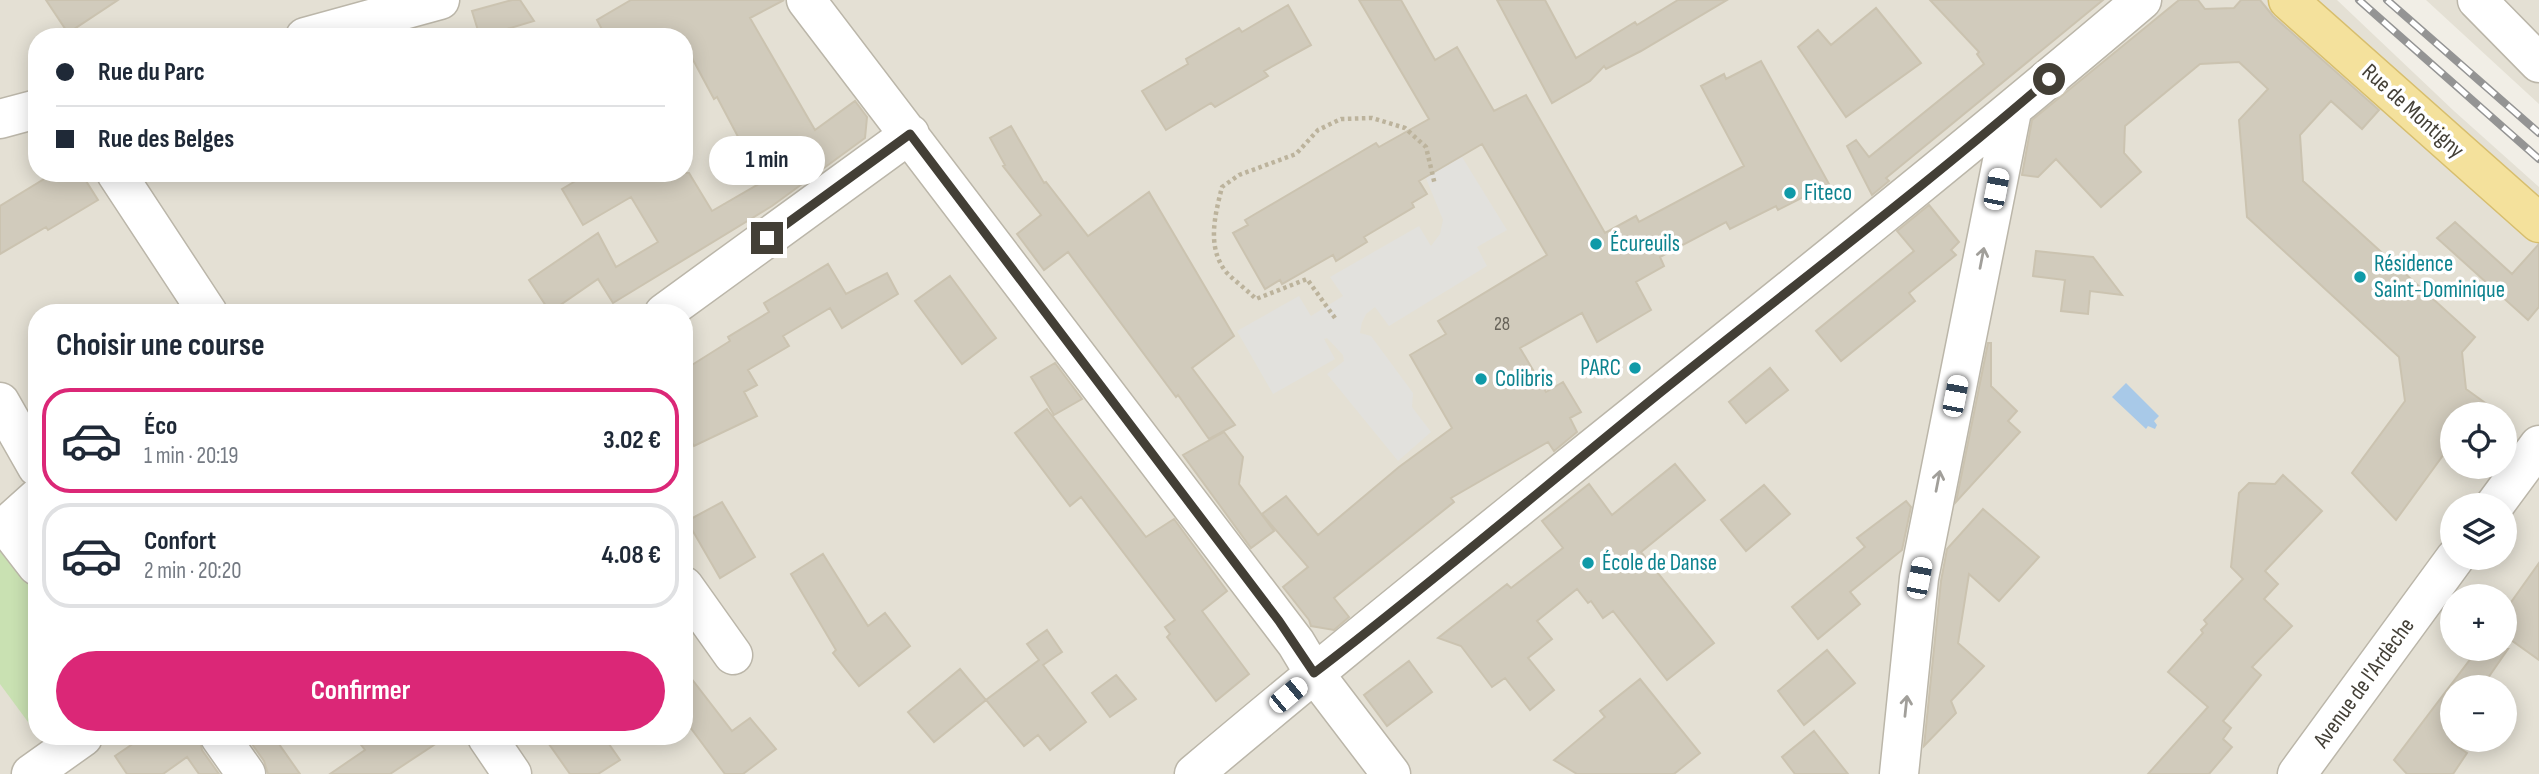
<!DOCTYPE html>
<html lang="fr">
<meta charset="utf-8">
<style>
:root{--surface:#fff;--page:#f6f6f7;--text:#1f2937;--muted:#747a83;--line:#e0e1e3;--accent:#db2777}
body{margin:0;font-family:"Sofia Sans Condensed",sans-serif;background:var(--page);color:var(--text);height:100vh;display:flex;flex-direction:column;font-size:26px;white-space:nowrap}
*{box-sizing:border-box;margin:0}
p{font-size:23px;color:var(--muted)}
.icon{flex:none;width:38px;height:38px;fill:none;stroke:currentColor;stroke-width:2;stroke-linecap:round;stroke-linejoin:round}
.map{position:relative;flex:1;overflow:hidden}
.details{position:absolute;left:28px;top:304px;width:665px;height:441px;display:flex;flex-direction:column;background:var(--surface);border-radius:28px;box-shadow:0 4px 18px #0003}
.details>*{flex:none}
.top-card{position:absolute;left:28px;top:28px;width:665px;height:154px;border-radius:28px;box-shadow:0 4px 18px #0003;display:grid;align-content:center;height:154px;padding:0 28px;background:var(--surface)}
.fabs{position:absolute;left:2440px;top:402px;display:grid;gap:14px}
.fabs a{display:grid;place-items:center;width:77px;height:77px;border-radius:50%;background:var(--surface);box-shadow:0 4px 18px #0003;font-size:35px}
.end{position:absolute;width:32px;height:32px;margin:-16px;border:9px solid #433f36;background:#fff;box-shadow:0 0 0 4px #fff}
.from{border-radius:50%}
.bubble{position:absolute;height:49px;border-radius:24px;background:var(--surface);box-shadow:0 4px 18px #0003;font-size:23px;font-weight:700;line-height:49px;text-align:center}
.car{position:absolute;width:21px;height:42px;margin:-21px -10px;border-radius:9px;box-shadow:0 0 5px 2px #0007;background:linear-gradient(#fff 24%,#345 0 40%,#fff 0 76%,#345 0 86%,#fff 0)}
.top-card b{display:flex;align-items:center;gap:24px;height:66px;font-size:26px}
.top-card b+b{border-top:2px solid var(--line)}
.top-card i{width:18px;height:18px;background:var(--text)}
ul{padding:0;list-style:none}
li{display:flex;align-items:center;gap:21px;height:105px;margin:0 14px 10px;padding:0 14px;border:4px solid var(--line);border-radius:28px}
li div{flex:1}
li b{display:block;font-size:26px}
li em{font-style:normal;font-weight:700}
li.active{border-color:var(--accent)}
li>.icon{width:63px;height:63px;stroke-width:1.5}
h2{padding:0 28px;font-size:32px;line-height:84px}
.primary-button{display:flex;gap:14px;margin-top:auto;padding:14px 28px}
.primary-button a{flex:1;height:80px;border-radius:42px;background:var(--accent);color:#fff;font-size:28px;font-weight:700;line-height:80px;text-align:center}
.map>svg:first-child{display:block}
.residential{fill:#e4e0d4;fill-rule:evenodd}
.green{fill:#c9e1b2}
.parking{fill:#e2e1dd}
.water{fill:#a8c9e8}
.building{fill:#d1cbbc;stroke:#cbc3b0;stroke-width:2}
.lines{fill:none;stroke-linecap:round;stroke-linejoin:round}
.minor-casing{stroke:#bbb6a9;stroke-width:41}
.major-casing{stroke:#d7be6e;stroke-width:41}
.path{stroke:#bcb39c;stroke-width:4.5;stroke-dasharray:3.5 3.5;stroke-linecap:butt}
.minor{stroke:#fff;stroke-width:38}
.major{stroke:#f4e19c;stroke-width:38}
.rail-casing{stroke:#949494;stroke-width:8}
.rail{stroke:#fff;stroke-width:5;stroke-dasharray:16;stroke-linecap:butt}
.oneway{stroke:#a19f9a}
.route{stroke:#433f36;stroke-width:9}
.culture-dot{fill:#0f9aa8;stroke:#fff;stroke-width:2.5}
.labels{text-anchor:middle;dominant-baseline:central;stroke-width:7;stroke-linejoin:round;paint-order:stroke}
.number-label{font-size:19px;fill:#666258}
.street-label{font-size:23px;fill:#433f36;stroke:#fff}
.culture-label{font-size:23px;fill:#0d838f;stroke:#fff;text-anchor:start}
</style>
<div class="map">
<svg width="2539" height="774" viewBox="0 0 2539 774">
<rect width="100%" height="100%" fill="#f1eee6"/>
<path class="residential" d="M0 0H2337L2454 111 2539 187V774H0ZM37 37H684V173H37ZM37 313H684V737H37ZM2452 415H2504V467H2452ZM2452 506H2504V558H2452ZM2452 597H2504V649H2452ZM2452 688H2504V740H2452Z
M2426 0H2539V104Z"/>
<path class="green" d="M3 542 37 589V722L31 726 0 684V544Z"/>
<path class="parking" d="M1462 157 1507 230 1477 247 1487 266 1389 326 1375 307 1366 314 1362 322 1360 333 1371 336 1413 393 1412 407 1431 432 1398 461 1327 374 1344 361 1343 355 1327 338 1324 339 1335 359 1273 394 1237 331 1299 296 1311 316 1343 296 1330 277 1419 226 1431 246 1440 234 1443 220 1425 176Z"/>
<path class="water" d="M2126 383 2159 416 2154 421 2157 425 2155 429 2148 426 2146 429 2112 397Z"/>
<path class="building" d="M46 0H118L68 33Z
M512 0H520L534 21 480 37 472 11Z
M631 0H784L750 18 815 130 855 101 867 117 865 138 772 206 613 303 598 279 550 312 529 280 598 233 616 267 658 242 631 197 583 225 562 189 589 173H689L712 211 762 182 717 97 714 99 684 43V37H606L597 20Z
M1359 0H1401L1435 60 1457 47 1494 111 1526 95 1605 233 1636 216 1639 222 1744 166 1701 86 1724 74 1726 79 1761 61 1829 184 1778 210 1776 206 1730 229 1726 222 1660 257 1664 266 1636 282 1651 310 1597 342 1582 313 1520 348 1546 392 1563 382 1581 412 1570 418 1577 432 1554 451 1548 442 1451 498 1454 502 1334 598 1349 617 1334 630 1311 626 1309 620 1283 587 1308 567 1262 514 1286 496 1318 535 1399 467 1452 428 1410 355 1446 334 1438 321 1547 255 1482 144 1419 181 1427 194 1412 203 1414 207 1364 237 1367 242 1336 261 1333 255 1282 284 1280 280 1265 289 1233 233 1248 225 1245 220 1376 143 1379 147 1429 119Z
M1497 0H1545L1576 58 1635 22 1637 25 1678 0H1727L1641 51 1606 69 1604 66 1590 81 1552 103Z
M1930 0H2103L1886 178 1889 181 1872 195 1847 146 1856 140 1869 157 1984 64 1977 54 1979 52Z
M2179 0H2198L2205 9 2234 8 2241 0H2260L2273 16 2379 110 2362 129 2331 101 2300 135 2303 181 2475 337 2462 352 2466 389 2502 415H2452V443L2396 520 2352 473 2405 401 2399 357 2247 217 2239 120 2268 89 2239 62 2200 64 2125 126 2124 153 2141 172 2101 207 2056 159 2038 177 2022 175 2032 120Z
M1288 5 1311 45 1264 71 1268 76 1215 107 1211 103 1166 130 1142 91 1188 64 1186 59 1239 28 1242 32Z
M1876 8 1921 63 1846 117 1798 47 1818 30 1831 45Z
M1011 126 1044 183 1046 182 1088 236 1149 192 1234 336 1192 368 1235 425 1209 439 1178 395 1176 397 1068 252 1044 270 1017 234 1041 215 1003 166 1005 165 990 138Z
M54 173H81L98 200 48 230 46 227 0 254V206Z
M1929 205 1959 242 1951 250 1956 255 1909 293 1915 301 1841 361 1816 331 1914 251 1897 231Z
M2455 222 2512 274 2539 244V307L2528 320 2437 238Z
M2036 251 2093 257 2122 295 2090 291 2088 314 2061 311 2065 280 2033 276Z
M828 264 846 294 887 273 898 294 842 328 830 308 783 336 789 346 748 370 757 385 744 392 757 416 694 446 684 430V370L730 341 728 337 769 312 764 303Z
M950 276 996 338 962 364 915 301Z
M1988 343H1991V386L2017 411 2008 421 2020 432 1956 502Z
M1055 363 1082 399 1054 415 1031 377Z
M1770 368 1788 390 1746 423 1729 402Z
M1047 409 1146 537 1174 519 1227 591 1202 611 1249 674 1216 701 1167 637 1170 634 1165 627 1175 620 1081 497 1070 506 1015 433Z
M1224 432 1243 457 1239 484 1274 531 1251 548 1183 455Z
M1675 464 1705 500 1641 552 1714 643 1667 680 1613 611 1603 618 1591 601 1588 603 1577 589 1537 621 1552 639 1528 658 1554 690 1530 710 1505 678 1492 687 1461 646 1438 638 1507 584 1511 588 1563 548 1542 521 1589 484 1612 515Z
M2283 475 2322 511 2265 571 2278 584 2264 599 2292 626 2252 667 2261 675 2223 721 2231 728 2223 739 2232 747 2209 774H2148L2208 707 2168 672 2203 633 2201 630 2207 624 2204 620 2243 579 2231 567 2239 493 2249 483 2275 484Z
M1764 485 1790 514 1746 551 1721 520Z
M1906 501 1911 507 1902 550 1850 592 1860 604 1818 639 1792 607 1865 547 1857 538Z
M722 502 755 557 720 578 687 521Z
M1983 509 2039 557 1999 601 1969 574 1958 643 1984 666 1951 701 1956 713 1924 746 1941 581 1947 549Z
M823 554 868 626 885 613 910 646 859 686 833 653 836 650 791 574Z
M2539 563V660L2504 635V612Z
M1047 630 1062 652 1043 665 1086 722 1050 750 1038 735 1024 746 986 700 1039 660 1027 644Z
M2478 649H2508L2481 688H2452V743L2467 753 2453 774H2407L2394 760Z
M1827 650 1855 683 1804 725 1778 691Z
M1409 661 1432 692 1387 726 1364 695Z
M684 669 732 731 750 718 776 749 743 774H725L684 719Z
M960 669 986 700 934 742 908 712Z
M1116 675 1136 699 1110 717 1092 693Z
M1640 679 1700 753 1674 774H1577L1554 760 1605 717 1600 711Z
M1814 731 1848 774H1795L1782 757Z
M143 737H199L202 750 219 774H199L187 757 163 774H127L115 756Z
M247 737H274L300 774H268L264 761Z
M355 737H446L390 774H330L365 750Z
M544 737H604L620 760 598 774H570Z"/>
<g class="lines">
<defs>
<path id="minor" d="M806 0 1296 643 1314 673 1391 774
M2477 0 2539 63
M305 37 440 0
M0 119 37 109
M116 173 208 313
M664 313 910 134
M0 402 37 467
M37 498 6 526 37 566
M2494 506 2539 445
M684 586 733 655
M220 737 246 774
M487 737 512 774
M31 774 83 737
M1194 774C1506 511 1831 264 2142 0
M1899 774 1919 578 2012 111
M2297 774 2455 558"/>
<path id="major" d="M2288 0 2539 223"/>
</defs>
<use href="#minor" class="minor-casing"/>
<use href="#major" class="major-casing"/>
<path class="path" d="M1335 318 1307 279 1256 299C1247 290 1236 282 1227 273 1206 248 1215 215 1222 187L1239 175 1296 154 1318 130 1341 119 1372 118 1405 128 1426 147 1435 185"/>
<use href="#minor" class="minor"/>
<use href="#major" class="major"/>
<defs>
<path id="rail" d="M2359 0 2539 159
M2387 0 2539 133"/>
</defs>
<use href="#rail" class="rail-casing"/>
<use href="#rail" class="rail"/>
</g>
<defs><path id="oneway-shaft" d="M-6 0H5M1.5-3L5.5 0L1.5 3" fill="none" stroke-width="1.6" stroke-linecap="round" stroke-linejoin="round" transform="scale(1.75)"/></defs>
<g class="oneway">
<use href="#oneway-shaft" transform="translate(1982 258) rotate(-79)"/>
<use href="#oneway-shaft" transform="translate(1938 481) rotate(-79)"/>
<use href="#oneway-shaft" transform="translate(1906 706) rotate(-84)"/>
</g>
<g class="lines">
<path class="route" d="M767 238 910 134 1279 621 1314 673C1432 583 1545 486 1661 392 1790 288 1923 188 2049 79"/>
</g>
<g class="culture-dot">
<circle cx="1790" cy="193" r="7"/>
<circle cx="1596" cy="244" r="7"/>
<circle cx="2360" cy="277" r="7"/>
<circle cx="1635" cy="368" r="7"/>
<circle cx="1481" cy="379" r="7"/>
<circle cx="1588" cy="563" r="7"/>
</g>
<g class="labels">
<g class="number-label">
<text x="1502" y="324">28</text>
</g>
<g class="street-label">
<text transform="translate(2413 111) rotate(42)">Rue de Montigny</text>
<text transform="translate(2364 683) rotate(-54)">Avenue de l'Ardèche</text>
</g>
<g class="culture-label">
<text x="1804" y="193">Fiteco</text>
<text x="1610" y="244">Écureuils</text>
<text x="2374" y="264">Résidence<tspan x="2374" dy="26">Saint-Dominique</tspan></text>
<text x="1621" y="368" text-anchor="end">PARC</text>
<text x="1495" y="379">Colibris</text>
<text x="1602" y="563">École de Danse</text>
</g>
</g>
</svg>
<div class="fabs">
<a><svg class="icon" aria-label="locate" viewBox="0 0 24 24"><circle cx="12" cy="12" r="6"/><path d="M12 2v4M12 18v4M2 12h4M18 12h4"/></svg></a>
<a><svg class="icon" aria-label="layers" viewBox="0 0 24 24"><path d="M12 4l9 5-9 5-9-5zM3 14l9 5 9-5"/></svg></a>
<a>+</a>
<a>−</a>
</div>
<i class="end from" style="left:2049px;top:79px"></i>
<i class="end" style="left:767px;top:238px"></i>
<div class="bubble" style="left:709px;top:136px;width:116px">1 min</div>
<i class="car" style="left:1996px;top:189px;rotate:11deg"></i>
<i class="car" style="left:1955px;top:396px;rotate:11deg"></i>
<i class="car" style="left:1919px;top:578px;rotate:11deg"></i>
<i class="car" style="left:1288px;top:695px;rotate:50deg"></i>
<div class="top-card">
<b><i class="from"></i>Rue du Parc</b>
<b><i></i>Rue des Belges</b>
</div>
<section class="details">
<h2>Choisir une course</h2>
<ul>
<li class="active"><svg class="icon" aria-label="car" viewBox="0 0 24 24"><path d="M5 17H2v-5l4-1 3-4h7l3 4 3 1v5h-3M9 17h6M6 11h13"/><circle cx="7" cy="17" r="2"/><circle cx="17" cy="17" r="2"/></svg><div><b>Éco</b><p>1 min · 20:19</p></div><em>3.02 €</em></li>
<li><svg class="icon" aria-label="car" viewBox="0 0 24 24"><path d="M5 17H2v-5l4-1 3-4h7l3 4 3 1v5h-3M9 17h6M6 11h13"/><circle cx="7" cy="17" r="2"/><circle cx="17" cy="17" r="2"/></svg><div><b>Confort</b><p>2 min · 20:20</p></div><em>4.08 €</em></li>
</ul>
<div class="primary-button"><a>Confirmer</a></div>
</section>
</div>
